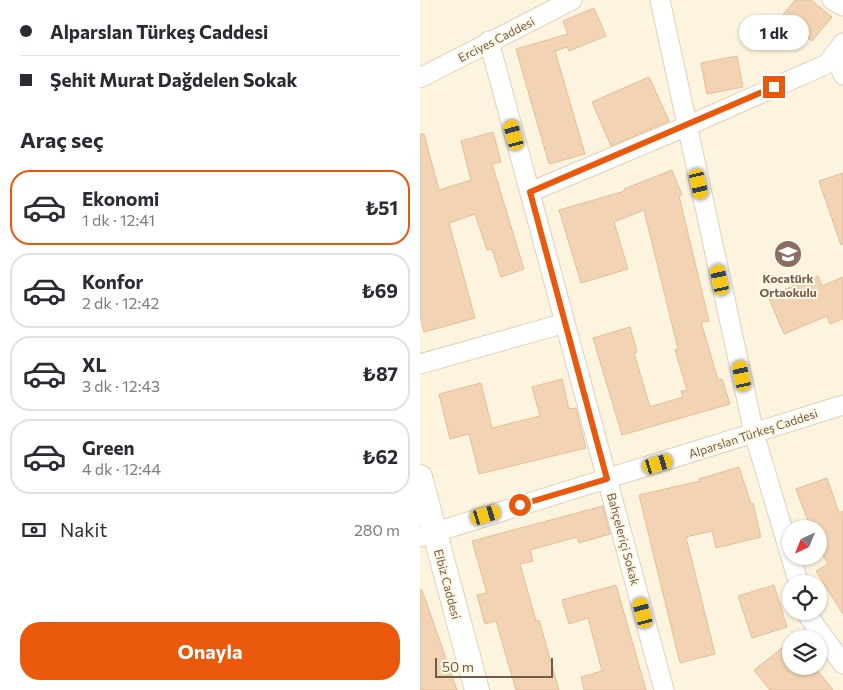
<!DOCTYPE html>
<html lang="tr">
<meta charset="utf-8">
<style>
:root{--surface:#fff;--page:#f7f7f7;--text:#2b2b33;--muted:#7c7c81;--line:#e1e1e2;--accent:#ea580c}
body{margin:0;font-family:Commissioner,sans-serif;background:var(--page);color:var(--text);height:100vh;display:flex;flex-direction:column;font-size:19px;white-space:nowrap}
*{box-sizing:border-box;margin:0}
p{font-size:16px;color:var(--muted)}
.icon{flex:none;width:28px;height:28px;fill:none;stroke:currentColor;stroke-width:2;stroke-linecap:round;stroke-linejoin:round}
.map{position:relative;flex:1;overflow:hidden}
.panel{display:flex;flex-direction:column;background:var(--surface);width:420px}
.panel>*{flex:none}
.banner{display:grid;align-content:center;height:110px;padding:0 20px;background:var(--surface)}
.needle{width:32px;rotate:223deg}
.fabs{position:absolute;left:362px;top:520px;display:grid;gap:10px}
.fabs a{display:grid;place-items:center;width:45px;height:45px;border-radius:50%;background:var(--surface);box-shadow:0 1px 4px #0004;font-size:25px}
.scale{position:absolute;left:15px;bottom:12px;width:118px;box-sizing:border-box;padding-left:5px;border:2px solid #725b46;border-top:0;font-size:14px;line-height:18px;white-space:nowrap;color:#725b46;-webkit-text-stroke:4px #fff8e5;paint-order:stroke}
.end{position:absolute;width:22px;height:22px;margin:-11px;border:6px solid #ea580c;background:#fff;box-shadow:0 0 0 2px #fff}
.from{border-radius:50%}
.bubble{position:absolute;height:35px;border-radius:18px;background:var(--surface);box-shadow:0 1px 4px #0004;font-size:16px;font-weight:700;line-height:35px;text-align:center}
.car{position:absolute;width:15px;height:30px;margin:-15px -8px;border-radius:6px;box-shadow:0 0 4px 1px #0007;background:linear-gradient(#f5c518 24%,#345 0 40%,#f5c518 0 76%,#345 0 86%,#f5c518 0)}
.banner b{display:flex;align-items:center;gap:18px;height:48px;font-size:19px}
.banner b+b{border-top:1px solid var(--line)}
.banner i{width:12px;height:12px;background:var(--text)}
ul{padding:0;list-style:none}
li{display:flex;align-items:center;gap:15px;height:75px;margin:0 10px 8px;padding:0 10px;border:2px solid var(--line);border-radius:20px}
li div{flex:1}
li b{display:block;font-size:19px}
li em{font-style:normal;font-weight:700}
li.selected{border-color:var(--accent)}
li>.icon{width:45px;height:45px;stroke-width:1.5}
h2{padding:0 20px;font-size:22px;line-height:60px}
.pay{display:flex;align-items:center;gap:12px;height:55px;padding:0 20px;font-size:19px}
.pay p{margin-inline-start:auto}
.button{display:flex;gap:10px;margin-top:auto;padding:10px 20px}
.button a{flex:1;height:58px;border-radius:20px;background:var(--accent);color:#fff;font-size:20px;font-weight:700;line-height:58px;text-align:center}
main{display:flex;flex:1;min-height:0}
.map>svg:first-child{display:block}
.building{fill:#f2d4b5;stroke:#e5bd96}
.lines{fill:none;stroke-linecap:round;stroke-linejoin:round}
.minor-casing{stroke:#e0d0ba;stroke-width:21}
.tertiary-casing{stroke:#e0d0ba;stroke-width:26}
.minor{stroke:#fff;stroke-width:19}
.tertiary{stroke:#fff;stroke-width:24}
.route{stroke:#ea580c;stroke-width:6}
.labels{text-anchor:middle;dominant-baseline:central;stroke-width:4;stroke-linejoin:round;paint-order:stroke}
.street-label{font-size:12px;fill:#725b46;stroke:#fff8e5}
.education-label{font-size:12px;font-weight:bold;fill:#785e54;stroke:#fff8e5}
</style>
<main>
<section class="panel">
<div class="banner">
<b><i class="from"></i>Alparslan Türkeş Caddesi</b>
<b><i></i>Şehit Murat Dağdelen Sokak</b>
</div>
<h2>Araç seç</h2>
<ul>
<li class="selected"><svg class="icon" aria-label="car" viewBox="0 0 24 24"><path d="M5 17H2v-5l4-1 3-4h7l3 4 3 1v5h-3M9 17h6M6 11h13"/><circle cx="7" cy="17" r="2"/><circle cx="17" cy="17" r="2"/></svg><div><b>Ekonomi</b><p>1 dk · 12:41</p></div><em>₺51</em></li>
<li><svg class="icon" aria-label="car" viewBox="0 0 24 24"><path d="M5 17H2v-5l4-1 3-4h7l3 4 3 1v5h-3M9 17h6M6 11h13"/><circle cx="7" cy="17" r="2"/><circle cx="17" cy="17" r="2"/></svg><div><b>Konfor</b><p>2 dk · 12:42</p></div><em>₺69</em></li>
<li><svg class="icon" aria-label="car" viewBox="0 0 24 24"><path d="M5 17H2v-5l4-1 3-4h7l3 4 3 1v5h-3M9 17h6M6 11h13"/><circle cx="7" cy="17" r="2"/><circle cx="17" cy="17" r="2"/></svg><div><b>XL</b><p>3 dk · 12:43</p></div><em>₺87</em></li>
<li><svg class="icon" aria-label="car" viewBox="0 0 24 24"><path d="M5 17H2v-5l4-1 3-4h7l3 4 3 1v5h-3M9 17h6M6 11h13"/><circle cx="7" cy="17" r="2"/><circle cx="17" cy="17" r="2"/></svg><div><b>Green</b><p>4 dk · 12:44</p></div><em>₺62</em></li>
</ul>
<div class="pay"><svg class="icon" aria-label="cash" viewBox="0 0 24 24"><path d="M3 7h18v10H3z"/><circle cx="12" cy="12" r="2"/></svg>Nakit<p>280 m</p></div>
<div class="button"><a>Onayla</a></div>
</section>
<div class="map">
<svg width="423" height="690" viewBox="0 0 423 690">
<rect width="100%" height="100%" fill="#fcf4de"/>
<path class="building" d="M375 0H391L412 17 392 41 362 16Z
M174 8 186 36 149 51 147 47 135 51 165 154 129 164 96 49 148 34 143 21Z
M317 56 323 87 287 94 281 63Z
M229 77 249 121 191 146 172 102Z
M73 132 81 162 72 164 104 269 81 277 72 249 67 250 55 214 29 223 55 318 4 332 0 316V134H4L19 190 51 180 41 141Z
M252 170 262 195 259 196 289 321 281 322 298 380 302 379 310 404 202 435 173 338 210 327 217 352 214 353 230 407 263 397 261 391 267 390 255 350 258 349 224 210 194 222 208 269 161 283 139 210 205 191 204 189Z
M423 173V244L421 245 399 181Z
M398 276 402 286 423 277V319L410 324 407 316 364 334 348 296Z
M142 379 149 409 156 408 166 448 59 474 49 434 30 439 19 394 61 383 72 428 120 416 112 387Z
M319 467 331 504 333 503 341 537 296 548 292 531 266 537 295 654 260 663 219 495 280 481 279 479Z
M407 478 419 513 423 511V614L396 571 408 564 399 548V529H391L376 489Z
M183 506 190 534 159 543 157 537 110 550 113 561 100 564 116 621 119 620 139 690H96L76 621 65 624 57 595 67 593 52 541Z
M196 585 226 690H164L161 677 182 671 168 618 149 624 142 600Z
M354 585 367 627 332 638 318 596Z
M0 590H2L37 690H0Z
M371 641V666H394L413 690H350L334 670Z"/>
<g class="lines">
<defs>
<path id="minor" d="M240 0 334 433 379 584
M412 0 423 6
M69 41 244 690
M415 53 423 75
M0 78 152 0
M110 192 267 126 407 64 423 43
M0 364 145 323
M0 537 423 405
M387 611 389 617 423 664"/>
<path id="tertiary" d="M0 477 57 690"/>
</defs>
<use href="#minor" class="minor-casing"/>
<use href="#tertiary" class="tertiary-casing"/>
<use href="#minor" class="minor"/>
<use href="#tertiary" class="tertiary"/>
</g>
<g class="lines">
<path class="route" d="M100 505 187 479 110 192 354 87"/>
</g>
<defs>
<symbol id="school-disc" viewBox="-11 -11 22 22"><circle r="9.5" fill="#8d6e63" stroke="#fff8e5"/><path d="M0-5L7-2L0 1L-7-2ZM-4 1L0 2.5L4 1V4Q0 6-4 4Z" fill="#fff"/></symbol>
</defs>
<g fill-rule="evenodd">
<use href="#school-disc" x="352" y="238" width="32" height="32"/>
</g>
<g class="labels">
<g class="street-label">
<text transform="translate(76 39) rotate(-27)">Erciyes Caddesi</text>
<text transform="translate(333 433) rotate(-18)">Alparslan Türkeş Caddesi</text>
<text transform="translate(204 539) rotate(75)">Bahçeleriçi Sokak</text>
<text transform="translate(28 584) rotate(75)">Elbiz Caddesi</text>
</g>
<g class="education-label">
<text x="368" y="278">Kocatürk<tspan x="368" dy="14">Ortaokulu</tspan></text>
</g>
</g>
</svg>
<div class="fabs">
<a><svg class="needle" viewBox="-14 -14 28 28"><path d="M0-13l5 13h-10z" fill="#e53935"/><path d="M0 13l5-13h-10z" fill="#7c7c81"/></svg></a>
<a><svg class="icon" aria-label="locate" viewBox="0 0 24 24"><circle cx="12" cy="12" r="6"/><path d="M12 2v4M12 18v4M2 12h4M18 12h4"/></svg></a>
<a><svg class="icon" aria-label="layers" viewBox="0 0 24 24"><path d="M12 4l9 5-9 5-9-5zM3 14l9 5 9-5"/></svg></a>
</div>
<div class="scale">50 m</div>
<i class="end from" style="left:100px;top:505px"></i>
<i class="end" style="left:354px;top:87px"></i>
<div class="bubble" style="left:319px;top:15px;width:70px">1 dk</div>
<i class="car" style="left:94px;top:135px;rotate:345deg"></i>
<i class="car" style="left:279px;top:184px;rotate:167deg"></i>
<i class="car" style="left:300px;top:280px;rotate:348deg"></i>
<i class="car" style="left:322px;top:376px;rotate:348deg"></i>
<i class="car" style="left:238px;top:464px;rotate:73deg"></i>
<i class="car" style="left:66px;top:515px;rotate:73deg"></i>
<i class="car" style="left:223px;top:613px;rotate:345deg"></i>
</div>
</main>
